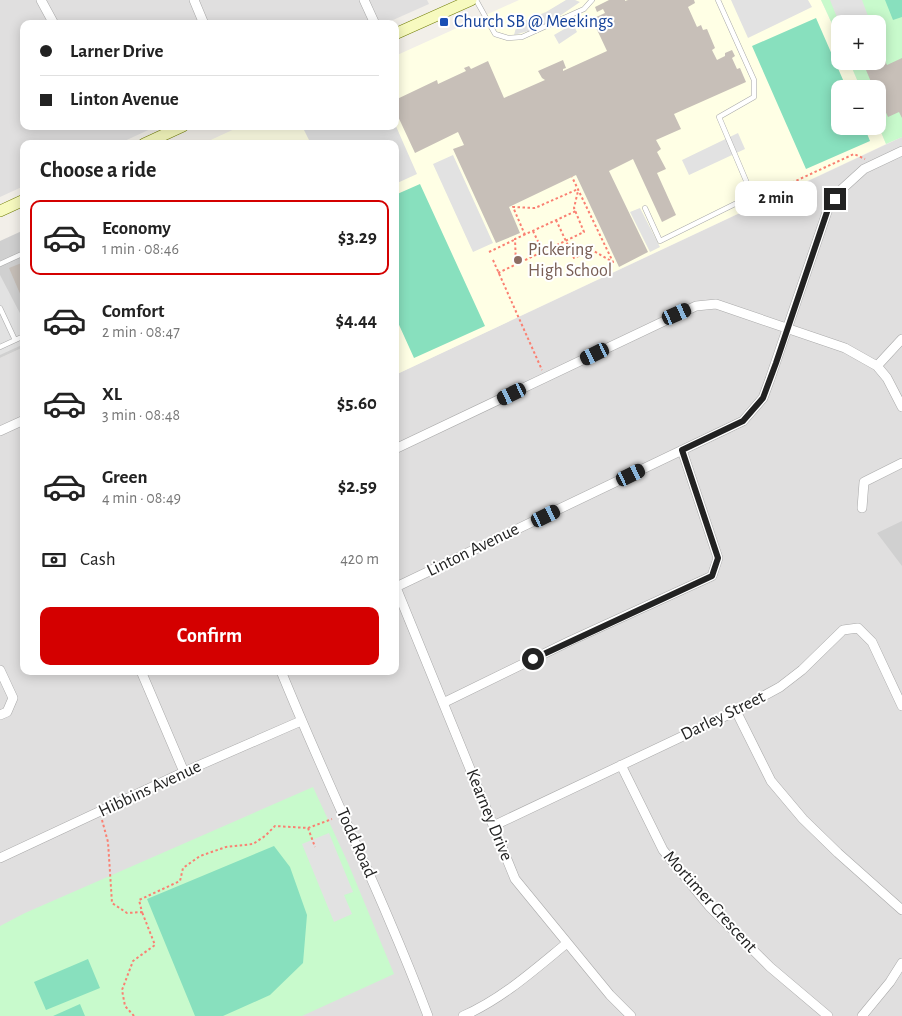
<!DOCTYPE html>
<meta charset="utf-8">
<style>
:root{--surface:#fff;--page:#f6f6f6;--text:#222;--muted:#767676;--line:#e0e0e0;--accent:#d40000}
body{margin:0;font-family:"Alegreya Sans",sans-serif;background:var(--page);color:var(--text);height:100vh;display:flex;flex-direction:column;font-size:19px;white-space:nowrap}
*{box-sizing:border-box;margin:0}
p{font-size:16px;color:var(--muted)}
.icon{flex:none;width:28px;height:28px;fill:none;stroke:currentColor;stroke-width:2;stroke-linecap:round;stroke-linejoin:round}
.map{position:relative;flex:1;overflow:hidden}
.drawer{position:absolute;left:20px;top:140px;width:379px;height:535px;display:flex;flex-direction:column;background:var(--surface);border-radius:10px;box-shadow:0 2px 12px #0003}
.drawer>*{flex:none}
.guide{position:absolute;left:20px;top:20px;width:379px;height:110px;border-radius:10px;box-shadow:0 2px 12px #0003;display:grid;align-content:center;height:110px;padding:0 20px;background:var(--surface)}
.buttons{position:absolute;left:831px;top:15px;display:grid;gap:10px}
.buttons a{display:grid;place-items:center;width:55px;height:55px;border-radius:10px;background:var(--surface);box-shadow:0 2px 12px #0003;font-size:25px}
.end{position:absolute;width:22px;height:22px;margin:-11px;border:6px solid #222;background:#fff;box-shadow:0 0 0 2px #fff}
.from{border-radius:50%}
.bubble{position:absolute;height:35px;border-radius:10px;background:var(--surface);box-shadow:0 2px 12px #0003;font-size:16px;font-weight:600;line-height:35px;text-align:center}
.car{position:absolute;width:15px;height:30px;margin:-15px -8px;border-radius:6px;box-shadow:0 0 4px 1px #0007;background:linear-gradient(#222 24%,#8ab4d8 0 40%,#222 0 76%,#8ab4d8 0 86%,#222 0)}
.guide b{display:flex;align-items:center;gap:18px;height:48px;font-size:19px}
.guide b+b{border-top:1px solid var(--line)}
.guide i{width:12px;height:12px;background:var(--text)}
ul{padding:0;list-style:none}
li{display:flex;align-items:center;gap:15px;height:75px;margin:0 10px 8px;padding:0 10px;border:2px solid transparent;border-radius:10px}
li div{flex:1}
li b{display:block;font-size:19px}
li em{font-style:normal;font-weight:600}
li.current{border-color:var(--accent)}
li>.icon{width:45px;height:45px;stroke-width:1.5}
h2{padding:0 20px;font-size:22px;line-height:60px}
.pay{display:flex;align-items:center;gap:12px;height:55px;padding:0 20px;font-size:19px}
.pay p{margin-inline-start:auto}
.action{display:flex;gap:10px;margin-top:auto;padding:10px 20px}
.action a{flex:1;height:58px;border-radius:10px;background:var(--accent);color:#fff;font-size:20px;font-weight:600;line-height:58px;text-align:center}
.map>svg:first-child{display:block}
.residential{fill:#e0dfdf}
.education{fill:#ffffe5}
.religious{fill:#d0d0d0}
.park{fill:#c8facc}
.pitch{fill:#88e0be}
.parking{fill:#e2e2e2}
.building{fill:#c7bfb8}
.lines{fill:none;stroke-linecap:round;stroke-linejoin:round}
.lane-casing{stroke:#a9a9a9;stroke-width:5.5}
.street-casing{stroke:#a9a9a9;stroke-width:10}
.secondary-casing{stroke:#707d05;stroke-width:12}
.path{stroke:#fa8072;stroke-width:2;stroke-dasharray:2.5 2.5;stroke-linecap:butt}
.lane{stroke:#fff;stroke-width:4.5}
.street{stroke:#fff;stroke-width:9}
.secondary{stroke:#f7fabf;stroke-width:11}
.route{stroke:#222;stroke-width:6}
.transit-dot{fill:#1a4fb4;stroke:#fff;stroke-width:2}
.education-dot{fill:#8d6e63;stroke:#fff;stroke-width:2}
.labels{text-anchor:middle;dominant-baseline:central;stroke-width:4;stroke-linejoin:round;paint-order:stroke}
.transit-label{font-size:18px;fill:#164399;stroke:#fff;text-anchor:start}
.education-label{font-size:18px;fill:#785e54;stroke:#fff;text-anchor:start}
.street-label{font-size:18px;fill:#222;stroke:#fff}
</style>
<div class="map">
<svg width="902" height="1016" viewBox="0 0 902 1016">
<rect width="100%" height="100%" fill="#f2efe9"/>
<path class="residential" d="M0 0H427L429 4 384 24H24V126H157L118 144H24V186L0 197Z
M902 137V1016H0V358L24 347V671H395V375Z"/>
<path class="education" d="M519 0H821L840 41V61H849L861 89H840V126H878V125L886 144 395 375V144H202L241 126H395V56Z"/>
<path class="religious" d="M24 230V347L0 358V241Z
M902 521V566L877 533Z"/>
<path class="park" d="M821 0H902V137L886 144 878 125V89H861L849 61H878V24H840V41Z
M313 787 348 863 394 974 302 1016H0V926L25 913Z"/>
<path class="pitch" d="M885 0H902V17L893 20Z
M816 18 847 89H840V126H864L870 141 806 169 752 46Z
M420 184 485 326 414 358 395 316V195Z
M274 846 290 867 307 915 303 963 270 995 223 1016H195L147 899Z
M88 959 100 988 46 1010 34 982Z
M80 1004 85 1016H53Z"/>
<path class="parking" d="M566 0H575L580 2 551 22 532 30 514 35 517 24 546 12Z
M731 0H808L812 7 748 38Z
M830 0H862L871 24H840V25Z
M573 24 577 32 559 44 554 35Z
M395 124 417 174 395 184V144H311L302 126H395Z
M738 133 745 149 689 175 682 160Z
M453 155 493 243 473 252 433 164Z
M640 208 660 247 650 252 630 212Z
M0 275 24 321V344L0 355Z
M329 833 353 892 344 895 352 914 334 922 302 844Z"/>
<path class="building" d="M609 0H625V1L628 0H694L695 3 688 7 697 27 701 25 703 30 707 29 715 48 712 50 717 60 725 56V53L732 50 735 56 732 58 737 69 740 68 746 82 674 114 681 129 656 140 661 149 657 152 666 169 657 173 676 215 662 222 633 159 609 171 648 252 619 267 576 175 509 207 520 233 496 243 453 149 464 145 458 132 415 153 395 110V100L437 80 438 84 466 71 464 68 469 66 471 69 488 61 504 98 545 80 542 78 538 71 563 60 566 68 563 69V71L607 51 592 19 605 13 603 9 597 12 595 7Z
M902 58V118L899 112 888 117 878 95V89H874L866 70 885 61 887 65Z
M24 262V303L9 268Z"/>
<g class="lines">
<defs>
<path id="lane" d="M476 0 495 34 508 38 522 37 584 9 592 0
M645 208 660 241 745 199 747 183 719 117 754 97V80L718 0
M0 264 24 253
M0 308 15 340
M0 347 24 336"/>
<path id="street" d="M41 0 54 24
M194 0 204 24
M364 0 375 24
M877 366 902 339
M0 431 24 420
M395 449 696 306 716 304 845 348 877 366 887 378 902 407
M862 508 864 482 902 463
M395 585 515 879 610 995 631 1016
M396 587 743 421 763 398 770 379 828 209 842 189 864 169 902 151
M0 670 13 698 7 712 0 715
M141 671 184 772
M281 671C328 787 384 899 428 1016
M443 703 570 641 712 576 718 558 682 450
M736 711 771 781 803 819 838 853 902 910
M621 765 663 850 709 906 770 967 828 1016
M493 826 736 711 780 687 802 670 843 630 858 628 872 642 902 706
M0 858 184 772 301 721
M463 1016C502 999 534 970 567 943
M862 1016 890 982 902 963"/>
<path id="secondary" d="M395 34 471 0
M144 144 183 126
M0 211 24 200"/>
</defs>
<use href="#lane" class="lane-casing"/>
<use href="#street" class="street-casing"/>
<use href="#secondary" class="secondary-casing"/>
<path class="path" d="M754 185 776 190 854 154 865 159
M556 220 574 258 592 250 613 262 572 177
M533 231 543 252
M525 235 513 207 535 208 578 189
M489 252 514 240
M493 260 542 370
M516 265 515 239 576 211
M498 273 584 232 574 208 578 191
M102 820 108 842 112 903 127 913 142 912 139 900 180 881 183 868 200 856 226 847 253 844 265 836 275 826 308 828 332 819
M308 828 315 847
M134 1016 125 1006 122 990 133 961 155 945 142 912"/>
<use href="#lane" class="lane"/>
<use href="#street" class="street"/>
<use href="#secondary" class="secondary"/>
</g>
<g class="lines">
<path class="route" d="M533 659 712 576 718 558 682 450 743 421 763 398 776 363 828 209 835 199"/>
</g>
<rect class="transit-dot" x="439" y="17" width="10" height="10" rx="2.5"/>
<circle class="education-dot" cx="518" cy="260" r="5"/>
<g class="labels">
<g class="transit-label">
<text x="454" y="22">Church SB @ Meekings</text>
</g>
<g class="education-label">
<text x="528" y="250">Pickering<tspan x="528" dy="21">High School</tspan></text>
</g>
<g class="street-label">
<text transform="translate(473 550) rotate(-26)">Linton Avenue</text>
<text transform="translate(723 716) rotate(-26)">Darley Street</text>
<text transform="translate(150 789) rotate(-25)">Hibbins Avenue</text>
<text transform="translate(489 815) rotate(68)">Kearney Drive</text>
<text transform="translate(356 843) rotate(66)">Todd Road</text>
<text transform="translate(710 902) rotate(48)">Mortimer Crescent</text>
</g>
</g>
</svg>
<div class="buttons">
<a>+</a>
<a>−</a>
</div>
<i class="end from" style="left:533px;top:659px"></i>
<i class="end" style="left:835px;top:199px"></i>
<div class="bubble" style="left:735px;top:181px;width:82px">2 min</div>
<i class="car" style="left:677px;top:314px;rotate:66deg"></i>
<i class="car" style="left:595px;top:354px;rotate:244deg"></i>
<i class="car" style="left:512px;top:394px;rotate:244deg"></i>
<i class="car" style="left:631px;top:475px;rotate:64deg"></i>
<i class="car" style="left:546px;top:516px;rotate:64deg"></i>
<div class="guide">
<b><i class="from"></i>Larner Drive</b>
<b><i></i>Linton Avenue</b>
</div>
<section class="drawer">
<h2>Choose a ride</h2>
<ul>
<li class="current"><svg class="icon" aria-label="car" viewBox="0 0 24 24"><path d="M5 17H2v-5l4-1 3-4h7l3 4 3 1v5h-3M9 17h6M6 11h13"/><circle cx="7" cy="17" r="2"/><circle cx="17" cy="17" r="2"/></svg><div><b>Economy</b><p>1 min · 08:46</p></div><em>$3.29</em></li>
<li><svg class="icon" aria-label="car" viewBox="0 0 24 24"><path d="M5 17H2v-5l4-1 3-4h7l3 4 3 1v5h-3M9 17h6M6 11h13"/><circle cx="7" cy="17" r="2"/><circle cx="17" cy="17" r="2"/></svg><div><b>Comfort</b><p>2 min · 08:47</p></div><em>$4.44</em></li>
<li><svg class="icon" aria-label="car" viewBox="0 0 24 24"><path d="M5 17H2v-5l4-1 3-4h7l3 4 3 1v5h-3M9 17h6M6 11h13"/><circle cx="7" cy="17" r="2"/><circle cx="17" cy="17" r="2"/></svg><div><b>XL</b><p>3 min · 08:48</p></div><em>$5.60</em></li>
<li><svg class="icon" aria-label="car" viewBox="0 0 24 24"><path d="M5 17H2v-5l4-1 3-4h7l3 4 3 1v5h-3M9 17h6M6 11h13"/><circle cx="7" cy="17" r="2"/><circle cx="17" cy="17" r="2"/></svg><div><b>Green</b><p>4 min · 08:49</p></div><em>$2.59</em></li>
</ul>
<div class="pay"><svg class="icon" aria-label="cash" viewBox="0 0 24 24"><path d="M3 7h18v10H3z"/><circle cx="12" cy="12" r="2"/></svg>Cash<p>420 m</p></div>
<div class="action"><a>Confirm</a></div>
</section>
</div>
